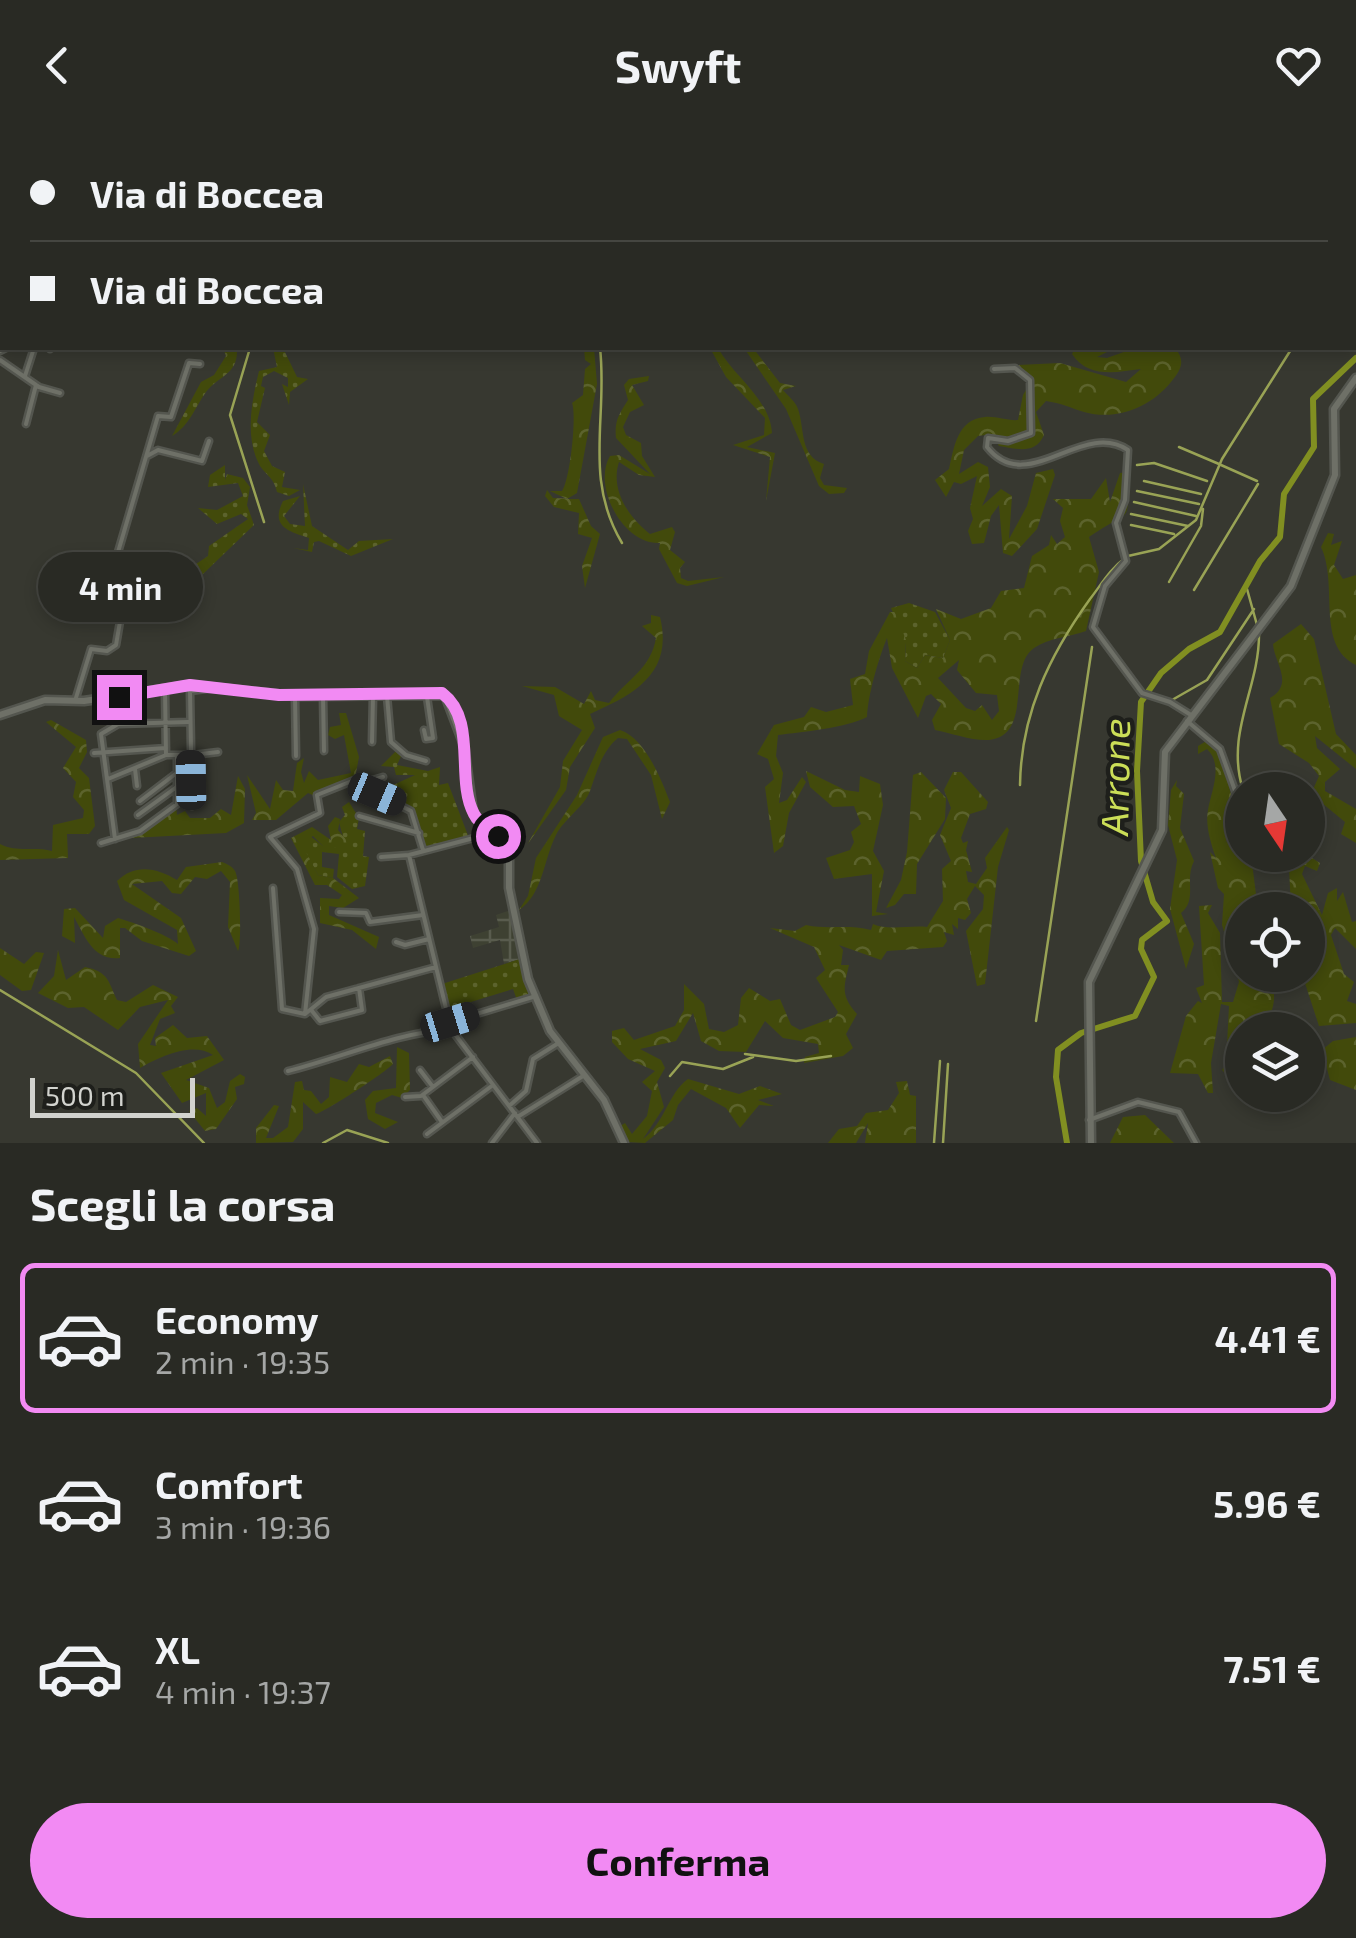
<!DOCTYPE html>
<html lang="it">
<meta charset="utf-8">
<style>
:root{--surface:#292a24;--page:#31322c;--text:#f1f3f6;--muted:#a5a7a6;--line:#454641;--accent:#f28af3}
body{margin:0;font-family:"Exo 2",sans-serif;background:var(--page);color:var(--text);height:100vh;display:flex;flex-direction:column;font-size:38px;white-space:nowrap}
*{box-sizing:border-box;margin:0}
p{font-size:32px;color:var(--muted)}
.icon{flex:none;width:55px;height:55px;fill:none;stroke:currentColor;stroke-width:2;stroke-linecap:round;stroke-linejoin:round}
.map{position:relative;height:1013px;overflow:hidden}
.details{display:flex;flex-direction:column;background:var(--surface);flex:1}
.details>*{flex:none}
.banner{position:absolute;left:0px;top:0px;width:1358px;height:220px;box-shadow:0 5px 15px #0003,0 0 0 2px var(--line);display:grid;align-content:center;height:220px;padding:0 30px;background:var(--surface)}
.needle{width:65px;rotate:167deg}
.tools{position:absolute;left:1225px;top:642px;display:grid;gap:20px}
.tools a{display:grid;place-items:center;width:100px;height:100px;border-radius:50%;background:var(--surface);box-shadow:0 5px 15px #0003,0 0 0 2px var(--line);font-size:50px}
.scale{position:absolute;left:30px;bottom:25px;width:165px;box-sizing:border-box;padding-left:10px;border:5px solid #d2d3ce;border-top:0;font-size:28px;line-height:35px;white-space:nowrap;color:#d2d3ce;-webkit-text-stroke:8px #1e1f1b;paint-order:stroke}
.end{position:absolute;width:45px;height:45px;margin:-22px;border:12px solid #f28af3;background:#111;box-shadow:0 0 0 5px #111}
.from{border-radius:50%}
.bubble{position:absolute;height:70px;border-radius:35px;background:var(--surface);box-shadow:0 5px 15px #0003,0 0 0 2px var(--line);font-size:32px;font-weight:700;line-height:70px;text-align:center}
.car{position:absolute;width:30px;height:60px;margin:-30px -15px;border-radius:12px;box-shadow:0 0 8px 2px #0007;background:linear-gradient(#222 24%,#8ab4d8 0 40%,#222 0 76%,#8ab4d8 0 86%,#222 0)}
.banner b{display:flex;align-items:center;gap:35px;height:95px;font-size:38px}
.banner b+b{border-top:2px solid var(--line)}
.banner i{width:25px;height:25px;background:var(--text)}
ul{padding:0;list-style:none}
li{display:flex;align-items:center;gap:30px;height:150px;margin:0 20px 15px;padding:0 10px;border:5px solid transparent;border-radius:15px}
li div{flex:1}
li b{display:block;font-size:38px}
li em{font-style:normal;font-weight:700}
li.active{border-color:var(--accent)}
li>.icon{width:90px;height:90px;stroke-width:1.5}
h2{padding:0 30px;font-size:45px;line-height:120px}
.action{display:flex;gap:20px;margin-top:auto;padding:20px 30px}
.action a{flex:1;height:115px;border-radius:60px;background:var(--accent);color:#111;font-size:40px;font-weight:700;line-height:115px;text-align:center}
header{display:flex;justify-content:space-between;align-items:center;height:130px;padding:0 30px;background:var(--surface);font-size:45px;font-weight:700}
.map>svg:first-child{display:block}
.industrial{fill:url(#industrial-grid)}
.grass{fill:url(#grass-dots)}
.forest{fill:url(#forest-crowns);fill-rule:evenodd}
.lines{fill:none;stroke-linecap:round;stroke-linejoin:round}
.stream{stroke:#99a355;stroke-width:2.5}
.river{stroke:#818f21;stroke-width:6}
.street-casing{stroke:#54564f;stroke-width:9}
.secondary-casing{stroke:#54564f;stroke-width:11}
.street{stroke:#6e7067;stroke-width:4}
.secondary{stroke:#6e7067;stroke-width:6}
.route{stroke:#f28af3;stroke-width:12}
.labels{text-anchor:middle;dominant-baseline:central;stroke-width:9;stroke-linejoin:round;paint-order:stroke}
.water-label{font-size:38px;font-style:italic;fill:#cbde57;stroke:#1e1f1b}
</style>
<header><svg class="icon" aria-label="back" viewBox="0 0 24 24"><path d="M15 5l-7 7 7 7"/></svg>Swyft<svg class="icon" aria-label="heart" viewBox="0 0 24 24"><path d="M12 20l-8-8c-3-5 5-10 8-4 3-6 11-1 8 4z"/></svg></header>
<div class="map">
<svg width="1356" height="1013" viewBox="0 0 1356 1013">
<defs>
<pattern id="industrial-grid" width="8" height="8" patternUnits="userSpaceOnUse" patternTransform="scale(2.5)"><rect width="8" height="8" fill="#3e4132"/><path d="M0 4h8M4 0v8" fill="none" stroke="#595c4e"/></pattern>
<pattern id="grass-dots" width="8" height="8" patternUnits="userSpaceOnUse" patternTransform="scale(2.5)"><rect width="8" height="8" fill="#424a0b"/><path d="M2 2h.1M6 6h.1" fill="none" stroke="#5c632d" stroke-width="1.8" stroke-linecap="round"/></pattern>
<pattern id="forest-crowns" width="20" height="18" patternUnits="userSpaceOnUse" patternTransform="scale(2.5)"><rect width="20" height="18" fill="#424a0b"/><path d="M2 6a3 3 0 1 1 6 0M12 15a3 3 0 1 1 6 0" fill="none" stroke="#5c632d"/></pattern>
</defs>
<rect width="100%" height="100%" fill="#373830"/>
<path class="industrial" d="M511 780 520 829 504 834 500 810 473 818 470 806 499 797 496 785Z"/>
<path class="grass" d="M223 218 237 219C238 245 219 245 206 262 194 279 190 295 172 306L201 252 214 245 226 226Z
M273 218H283L297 247 308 249 290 262 289 275 282 254 288 257V248L274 241 263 247 261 256 265 258 257 292 270 305 264 321 272 336 285 342 282 357 300 360 289 366 277 362C274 348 267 346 260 336 244 307 252 270 259 241L277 237Z
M225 335V350L227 344 243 348 250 357 247 375 254 395 178 468 175 464 184 442 208 426 209 416 248 389 241 384 217 394 198 378 217 380 243 366 238 353 208 357 210 345Z
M303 354 312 396 348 420 359 411 393 409 351 426 319 411 314 412 312 422 293 418 308 420 309 408C289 401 270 397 283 371L300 366 284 386 290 394 305 396Z
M909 473 935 482 950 510 943 528 925 525 917 538 905 531 906 515 891 478Z
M397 620 402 624 397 635 428 641 440 637 439 655 448 653 469 708 424 718 413 680 390 669 391 656 415 645H396L394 637 381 636Z
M349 672 359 688 357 699 365 701 363 726 369 727 365 756 352 759 337 747 339 724 322 722V737L334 739 333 748 318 745 301 714 310 706 323 716 343 707 339 692 345 685 342 677Z
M520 829 534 865 517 870 513 859 448 879 442 854Z"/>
<path class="forest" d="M584 218H594L597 254 577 363 567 369 550 361H562C570 350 577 285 572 273L583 265 585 239 591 234 585 230Z
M710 218H718C734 247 770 269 772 303L747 317 775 323 766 371 770 327 733 315 764 305 765 288 726 247Z
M744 218H753L780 253 796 256 783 260C788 266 796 272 798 279 805 299 799 326 824 334L820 348 824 355 847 358 844 363 829 364 819 356 786 279Z
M1115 218 1097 227 1107 228 1135 218H1175C1186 231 1181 240 1171 252 1150 278 1116 291 1084 282 1071 278 1061 273 1046 271L1036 282 1044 305C1035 325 1017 319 999 316L992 304 978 306 964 320 959 344 978 332 988 337 990 357 982 376 1001 359 1012 366 1009 409 1027 376 1036 343 1053 339 1055 345 1037 399 1012 426 1003 423 999 375 991 386 984 413 972 414 968 401 973 389 970 378 977 346 961 354 954 352 946 367 935 350 949 339C954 318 957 289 985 287 996 286 1008 291 1018 290L1023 265 1032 250 1018 235 1060 233 1126 252 1141 239C1116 242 1089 249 1072 224L1075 218Z
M649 246 648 251 632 255 644 275 630 282 623 297 626 305 641 313 642 326 655 347 639 345 619 332C610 359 628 387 650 404L672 397 675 402 670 420 685 432 680 438 681 448 688 451 724 447 687 456 677 453 659 419 660 413C623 415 592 356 610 326L619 325 650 344 616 308C614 290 620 283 628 270L624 255 629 249Z
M1130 342C1126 399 1134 376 1089 407L1099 442 1086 501C1070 507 1048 508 1034 518 1006 537 1034 605 989 610 972 611 951 603 935 600L932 590 941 574 931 564 926 566 918 588 892 538 887 508C878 530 868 565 867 587 846 598 801 602 778 605L776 626 783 643 779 673 787 670 802 647 806 652 789 683 783 716 774 723 765 657 774 649 768 629 757 624 774 595 804 587 811 577 826 582 853 575 850 549 865 544 869 521 890 482H895L906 510 905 531 917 538 925 525 943 528 950 510 936 479 961 489 991 478 1001 461 1024 458 1032 426 1049 415 1051 405 1057 414 1065 407 1060 391 1063 378 1053 369H1091L1106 348 1110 372 1120 343ZM959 530 957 540 976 563 997 565 999 581 992 590 982 575 975 581 966 578 938 548Z
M547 360 553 368 579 369 591 396 600 404 585 458 582 436 592 408 578 404 579 383 554 377 545 366Z
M1328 403 1334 404 1331 415 1342 411 1334 435 1343 449 1356 445V535C1315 515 1339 455 1321 417Z
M651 485 660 487C674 544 633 565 590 584L595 598 570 637 566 660 527 715 560 657 563 631 582 600 559 586 554 565 522 556 555 557 584 574 591 561 595 570 609 573C626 550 651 539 656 508L642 496 651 493Z
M1301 494 1314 509 1336 604 1356 625V639L1315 606 1317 618 1340 639 1325 652V661L1356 679V713L1341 704 1345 692 1311 664 1319 646 1309 633 1279 614 1270 568C1295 554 1274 532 1273 514Z
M339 583H346L359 627 355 648 315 666 308 663 276 690H252L256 683 247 645 270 679 276 650 283 660 293 661 297 633 304 628 301 642 304 653 309 641 318 650 351 643 344 605 335 609 328 605 330 597 341 595Z
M51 590 86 610 87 622 79 638 89 648 95 696 89 704H67L68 728 0 730V714C17 723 34 716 52 721L53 695 83 688 84 680 73 667 76 652 63 638 76 617 46 592Z
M620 600C645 608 661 649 670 672L662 689 651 645 627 609 618 608C602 621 597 641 590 661 584 677 564 689 556 705 543 731 543 764 519 780L528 766 536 728 577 665 603 607Z
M1208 610 1219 621 1236 682 1237 691 1225 713 1235 701 1230 718 1242 715V725H1251L1258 780H1242V845H1270C1276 864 1276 876 1266 892L1276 894 1277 900H1242V949L1229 948 1222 940 1226 934 1229 876 1221 874 1211 933 1213 963H1208L1198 944 1170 943 1186 886 1198 871 1202 873 1196 858 1204 855 1199 776 1212 775 1208 783 1220 803 1222 872H1233L1239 852 1222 795 1224 764 1218 758 1210 722 1216 728C1211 714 1205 695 1208 680 1211 662 1224 635 1207 619L1198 624V616Z
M806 641 845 660 859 662 860 646 880 654 883 675 873 721 884 741 876 782 888 784 872 786V744L834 749 826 728 850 720 854 712 851 702 861 694 854 676 833 677 810 657Z
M921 642 946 668 945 689 917 734 916 764H904L895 775 886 778 901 750 907 722 913 645Z
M953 642H961L988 672 986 679 970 684 961 708 963 713 968 711 966 720 972 742 966 741 968 752 976 754 987 738 985 728 1007 697 1009 700 998 737 985 854 977 856 966 801 983 779 984 765 975 756 967 769 971 783 965 790 958 788V799L952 794 954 805 944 802 947 811 943 817 887 821 881 830 839 815 843 820 841 835H849C844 857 840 865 857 884L846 904 853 918 843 926 804 933 805 927 819 923 818 914 783 908 765 891 746 922 719 921 701 911 693 883 676 911 640 919 661 930 665 938 657 952 664 977 643 1009C665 993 668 963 688 949L739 964 760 956 782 964 758 970 774 976 759 975 740 998 726 978 691 959 678 975 673 990 645 1013 628 1012 619 997 625 993 632 1004 647 986 652 961 642 952 655 941 628 929 612 912V901L624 898 634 910 675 896 684 880V854L704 874 709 899 724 902 738 895 741 868 749 858 770 871 780 869 791 895 800 900 835 887 838 882 816 848 825 840 814 817 770 798 795 801 806 795C828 800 848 794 871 800L873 794C887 801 911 795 927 797L943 771 942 739 951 731 940 705 951 678 944 660Z
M238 646 245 659 244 693 226 703 131 708 176 676 177 685 185 681 190 688H210L221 679 231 685Z
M1177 650 1176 656 1184 664 1180 698 1194 731C1184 750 1198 769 1181 783L1194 814 1186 839 1170 779 1177 730 1168 695 1171 660Z
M335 687 340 689 338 700 348 712 347 719 323 716 313 706 302 714 318 745 333 748 359 768 343 778 329 776V785L379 807 376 819 352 800 320 793V768L339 769 342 765 327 755H315L291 708 312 697 331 710 328 696Z
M1293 725H1307L1320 733 1317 741 1305 736 1302 744 1322 785 1328 763 1337 758V771L1343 762 1352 792 1356 791V819L1335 798 1331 805 1344 844 1354 852 1347 871 1356 874V893L1319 896 1303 847 1308 845V780H1291L1289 737Z
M222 732C227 734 232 736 235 741 240 749 242 814 238 821L228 797 230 752 221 741 207 749 195 747 181 764 172 763 162 751 132 754 181 788 196 821 189 826 142 811 125 798H120V828C93 831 85 806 74 787L75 813 62 806 64 779 75 778 103 808 105 796 118 788C135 793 166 804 178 814L177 800 124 770 117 751C136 732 159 739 177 750L186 737Z
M0 818 24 834 36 822 44 823 31 860 22 861 0 845Z
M58 820 66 850 85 837C109 842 108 851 117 870L126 872 153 855 178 867 171 876 175 883 160 889 150 915 156 916 155 908 173 895 187 908 207 906 224 930 186 950 209 958 217 978 225 972 230 951 240 944 245 947 244 954 235 957 237 969 216 999 205 1001 189 981 197 978 206 986V963L182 973 161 943 213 925C193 911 159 927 140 938L138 914 168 870 140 877 118 900 84 877 68 878 38 863 54 846Z
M1356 907V960L1330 950 1322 920 1333 911Z
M397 917 409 923 410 960 402 968 392 965 376 973 375 983 398 992 385 999 368 989 365 970 373 961 396 958Z
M390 926 393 934C386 942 325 982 316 984L303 972V999L293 1012 256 1013V998L274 975 279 976 266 1008H273L288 997 295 952 302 951 304 960 311 961 321 974 329 967 330 947 347 952 359 934 369 937Z
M907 951 910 965 916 966V1013H865L868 993 856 1013H828L839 999 857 996 866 983 888 980 899 963 896 952Z
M1145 985 1174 1013H1110L1123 987Z"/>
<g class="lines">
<path class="stream" d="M322 0V2
M565 0 566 2
M266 2V0
M1355 118 1356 116
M250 218 230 285 264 392
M600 218C608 287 583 348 622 413
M1179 317 1219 334
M1137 335 1154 333 1207 351
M1221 335 1257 351
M1144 351 1201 364
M1137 361 1199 374
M1134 372 1196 386
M1131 384 1188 396
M1131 395 1174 404
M1128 426 1159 419 1196 390 1222 329 1292 218
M1169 452 1201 396 1203 379
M1247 459 1257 495
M1194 460 1258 354
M1172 570 1207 550 1254 479
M1020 655C1021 584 1049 526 1090 469 1101 455 1110 439 1125 428
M1243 660C1225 603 1259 559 1259 505
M0 860 136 943 204 1013
M1036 891 1092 517
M745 924 796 931 831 926
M670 946 682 932 723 939 753 927
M323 1013 347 1000 388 1013
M934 1013 940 931
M943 1013 948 934"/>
<path class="river" d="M1067 1013 1056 947 1058 920 1081 903 1135 886 1154 847 1141 819 1142 810 1167 791 1153 772 1141 731 1137 641 1141 572 1161 543 1189 519 1220 502 1260 431 1280 407 1284 364 1314 317 1313 269 1356 228"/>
<defs>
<path id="street" d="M836 0 838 2
M857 2 861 0
M50 219 51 218
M0 221 6 218
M0 230 39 257 60 263
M994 239 1015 238 1030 250 1031 303 1008 311 988 308 987 317C1027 368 1082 289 1128 320L1125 370 1116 393 1126 431 1105 456 1093 497 1142 563 1170 572 1191 585
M25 246 34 218
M26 294 36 255
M147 326 158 320 202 331 209 311
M165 560 166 625
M295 566 296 626
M323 566 324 621
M387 566 391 612 406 625 426 631
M75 571 91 519 107 521 116 515 122 480 106 463 158 286 171 287 189 233 200 234
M1187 591 1220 619 1242 680
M424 600 426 609 433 608 427 567
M372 612 373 566
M94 623 166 618
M193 625 218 622
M135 639 137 656
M108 649 166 625H188
M369 651 383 647
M360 662 370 655
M140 671 178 642
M192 676 190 561 214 558
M138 685 178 656
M359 686 419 703
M115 709 101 604 118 594 188 592
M101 713 140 701 177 674V625
M423 720 411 681 376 663 362 647 317 665 320 683 270 707 297 739 314 799 305 884 326 867 436 837
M409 725 451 899 537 1013
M381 727 409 725 489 704
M273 758 282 879 305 884
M339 782 366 783 370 792 423 785
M396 812 405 815 429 809
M312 881 320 891 362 880 359 858
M450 892 536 866
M420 940 433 957
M288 941C344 927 395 903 451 899
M423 965 442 992
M405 967 421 966 473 927
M509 976 526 961 533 929 557 914
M519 986 583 946
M1089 990 1138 972 1179 982 1196 1013
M427 1004 493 955
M492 1013 515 983"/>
<path id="secondary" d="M0 585 45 570 84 571 190 555 295 566 445 565 464 615 473 683 509 723V758L528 849 550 901 604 970 624 1013
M1091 1013 1089 852 1162 700 1165 622 1291 456 1335 345 1334 279 1356 248"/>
</defs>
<use href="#street" class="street-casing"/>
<use href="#secondary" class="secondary-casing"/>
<use href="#street" class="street"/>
<use href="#secondary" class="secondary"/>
</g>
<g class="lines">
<path class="route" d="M119 567 190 555 279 565 442 563C478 590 455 649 474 684 478 693 490 699 498 706"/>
</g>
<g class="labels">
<g class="water-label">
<text transform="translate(1114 647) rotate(-89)">Arrone</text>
</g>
</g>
</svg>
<div class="tools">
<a><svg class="needle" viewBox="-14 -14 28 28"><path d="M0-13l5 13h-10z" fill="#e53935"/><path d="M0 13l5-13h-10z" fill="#a5a7a6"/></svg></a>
<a><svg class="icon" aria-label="locate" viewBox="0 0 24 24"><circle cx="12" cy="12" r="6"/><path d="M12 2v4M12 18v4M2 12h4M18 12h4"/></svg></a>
<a><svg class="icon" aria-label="layers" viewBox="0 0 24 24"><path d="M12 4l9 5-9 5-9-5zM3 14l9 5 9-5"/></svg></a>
</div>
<div class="scale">500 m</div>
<i class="end from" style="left:498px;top:706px"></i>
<i class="end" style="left:119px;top:567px"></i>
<div class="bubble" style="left:38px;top:422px;width:165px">4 min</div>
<i class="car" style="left:191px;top:650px;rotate:359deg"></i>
<i class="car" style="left:377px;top:664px;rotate:113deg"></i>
<i class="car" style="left:450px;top:892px;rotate:73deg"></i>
<div class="banner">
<b><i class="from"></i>Via di Boccea</b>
<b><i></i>Via di Boccea</b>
</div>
</div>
<section class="details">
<h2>Scegli la corsa</h2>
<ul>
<li class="active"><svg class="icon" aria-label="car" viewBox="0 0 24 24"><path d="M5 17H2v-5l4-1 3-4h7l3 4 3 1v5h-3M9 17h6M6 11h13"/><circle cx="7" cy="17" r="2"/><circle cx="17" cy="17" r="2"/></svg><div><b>Economy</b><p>2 min · 19:35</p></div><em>4.41 €</em></li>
<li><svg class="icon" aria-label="car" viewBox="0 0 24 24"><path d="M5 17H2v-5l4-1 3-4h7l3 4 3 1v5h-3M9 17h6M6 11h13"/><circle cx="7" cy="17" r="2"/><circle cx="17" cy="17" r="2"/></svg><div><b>Comfort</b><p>3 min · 19:36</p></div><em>5.96 €</em></li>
<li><svg class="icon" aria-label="car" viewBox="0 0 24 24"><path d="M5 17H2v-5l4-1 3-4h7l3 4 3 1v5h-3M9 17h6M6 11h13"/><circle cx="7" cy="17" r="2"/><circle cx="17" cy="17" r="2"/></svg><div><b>XL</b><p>4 min · 19:37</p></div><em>7.51 €</em></li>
</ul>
<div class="action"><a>Conferma</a></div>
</section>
